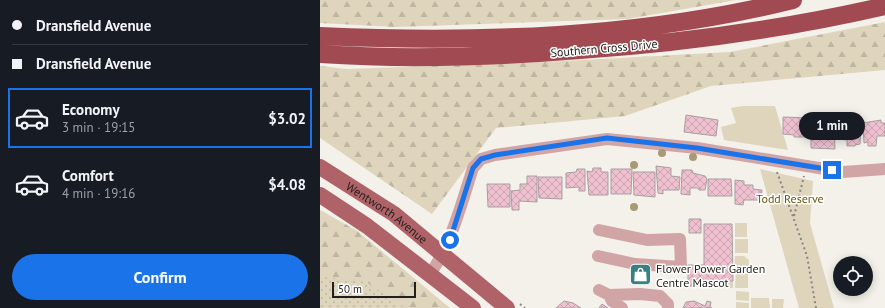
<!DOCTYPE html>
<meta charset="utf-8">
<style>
:root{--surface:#171b24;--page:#20242c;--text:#f1f3f6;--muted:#9ea1a6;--line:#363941;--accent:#1a73e8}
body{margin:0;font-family:"PT Sans",sans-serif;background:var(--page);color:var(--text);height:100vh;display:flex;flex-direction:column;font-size:15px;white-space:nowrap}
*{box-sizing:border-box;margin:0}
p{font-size:13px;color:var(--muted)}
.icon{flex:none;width:22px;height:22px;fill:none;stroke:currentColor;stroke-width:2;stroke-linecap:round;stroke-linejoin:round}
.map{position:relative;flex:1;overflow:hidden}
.details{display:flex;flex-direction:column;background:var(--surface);width:320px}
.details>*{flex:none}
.hud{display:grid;align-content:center;height:88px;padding:0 12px;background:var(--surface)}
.buttons{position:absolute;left:513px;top:256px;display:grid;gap:8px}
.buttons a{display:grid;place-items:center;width:40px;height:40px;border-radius:50%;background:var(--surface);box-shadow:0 2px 10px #0003;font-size:20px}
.scale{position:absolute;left:12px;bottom:10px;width:84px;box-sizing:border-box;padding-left:4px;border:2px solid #201f1d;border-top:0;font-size:11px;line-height:14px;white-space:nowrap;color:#201f1d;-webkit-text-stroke:3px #fffffd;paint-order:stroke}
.end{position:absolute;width:18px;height:18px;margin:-9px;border:5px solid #1a73e8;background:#fff;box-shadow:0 0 0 2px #fff}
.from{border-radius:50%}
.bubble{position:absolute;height:28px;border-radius:14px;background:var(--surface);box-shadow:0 2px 10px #0003;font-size:13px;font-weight:700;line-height:28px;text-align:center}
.hud b{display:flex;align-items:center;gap:14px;height:38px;font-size:15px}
.hud b+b{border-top:1px solid var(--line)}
.hud i{width:10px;height:10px;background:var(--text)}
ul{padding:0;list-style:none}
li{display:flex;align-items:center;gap:12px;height:60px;margin:0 8px 6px;padding:0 4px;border:2px solid transparent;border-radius:0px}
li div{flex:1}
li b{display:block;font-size:15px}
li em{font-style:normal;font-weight:700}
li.active{border-color:var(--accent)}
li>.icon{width:36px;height:36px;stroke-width:1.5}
.action{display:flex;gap:8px;margin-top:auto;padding:8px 12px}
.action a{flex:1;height:46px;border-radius:24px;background:var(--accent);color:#fff;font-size:16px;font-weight:700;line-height:46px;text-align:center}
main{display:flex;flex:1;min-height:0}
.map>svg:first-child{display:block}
.grass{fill:url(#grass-dots)}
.forest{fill:url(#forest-firs)}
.green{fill:#ded5bc}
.building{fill:url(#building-cross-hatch);stroke:#a79fa1}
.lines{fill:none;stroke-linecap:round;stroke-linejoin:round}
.path{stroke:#888681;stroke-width:2;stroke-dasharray:2 3;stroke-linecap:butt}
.minor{stroke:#d1a5a6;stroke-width:12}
.major{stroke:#af6368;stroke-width:16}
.highway{stroke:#a14a52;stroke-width:18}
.tree{fill:#a89b74}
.route{stroke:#1a73e8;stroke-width:5}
.labels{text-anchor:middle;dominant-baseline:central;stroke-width:3;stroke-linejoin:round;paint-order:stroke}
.street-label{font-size:12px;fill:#201f1d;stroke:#fffffd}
.park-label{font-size:12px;fill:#6a5513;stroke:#fffffd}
.poi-label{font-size:12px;fill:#201f1d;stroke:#fffffd;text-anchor:start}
</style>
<main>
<section class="details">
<div class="hud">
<b><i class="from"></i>Dransfield Avenue</b>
<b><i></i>Dransfield Avenue</b>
</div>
<ul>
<li class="active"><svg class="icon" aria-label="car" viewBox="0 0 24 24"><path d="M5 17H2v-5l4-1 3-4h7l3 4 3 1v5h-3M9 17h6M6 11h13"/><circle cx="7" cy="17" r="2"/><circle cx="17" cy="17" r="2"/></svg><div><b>Economy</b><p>3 min · 19:15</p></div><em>$3.02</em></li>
<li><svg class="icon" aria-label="car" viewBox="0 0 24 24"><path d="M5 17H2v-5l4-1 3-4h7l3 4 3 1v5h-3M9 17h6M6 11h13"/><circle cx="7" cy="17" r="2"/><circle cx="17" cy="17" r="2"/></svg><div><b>Comfort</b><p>4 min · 19:16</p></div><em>$4.08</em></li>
</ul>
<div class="action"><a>Confirm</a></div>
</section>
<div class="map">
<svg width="565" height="308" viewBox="0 0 565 308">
<defs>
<pattern id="grass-dots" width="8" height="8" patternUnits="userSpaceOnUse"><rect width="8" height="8" fill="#ded5bc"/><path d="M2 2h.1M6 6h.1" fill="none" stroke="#beb6a1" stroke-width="1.8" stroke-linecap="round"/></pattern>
<pattern id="forest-firs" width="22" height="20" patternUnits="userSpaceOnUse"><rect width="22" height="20" fill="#ded5bc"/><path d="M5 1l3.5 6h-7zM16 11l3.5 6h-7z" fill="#beb6a1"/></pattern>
<pattern id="building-cross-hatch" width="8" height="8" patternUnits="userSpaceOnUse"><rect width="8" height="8" fill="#efc1d0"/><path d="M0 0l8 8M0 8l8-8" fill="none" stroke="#cda5b2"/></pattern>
</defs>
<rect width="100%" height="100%" fill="#f4f1ea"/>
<path class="grass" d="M0 232 114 308H0Z"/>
<path class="forest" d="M0 0H416L307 19 75 27 0 23Z
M565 22V70L391 86 305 116 176 128 112 214 0 138V66L27 69 225 62 410 52Z
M0 210 36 230 130 308H85L46 282 0 276Z"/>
<path class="green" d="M422 106H455L468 150 404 140 401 127 416 123 411 108Z
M440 169 493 181 490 223 514 308H479Z
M415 223H427V237H415Z
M415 239H428V253H415Z
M415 256H424L429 260V272H414Z
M416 273H428V288H415Z
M398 281H413V288H398Z
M416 291 429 292V301L416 300Z
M431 298H449L450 308H431Z
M452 299H464L463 308H452Z
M416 302 429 303V308H416Z"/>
<path class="building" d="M366 115 398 120 396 136 364 132Z
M463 117 489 118V137H474V135L463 134Z
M561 120V123H565V136H557L556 146H548V142L544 143 543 123Z
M517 122 541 123 540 144 535 145V146H527V140L518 139Z
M499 123H514L515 149 491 148V129L499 130Z
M336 166 351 168V176L360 177 359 190H343V194L338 193Z
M273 168H281V172H288V195H269L267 171 272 172Z
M257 169H265V191H259V187L246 188V173L256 172Z
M291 169H312L311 194H291Z
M362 170H372L373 173 385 176 387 179 385 190H379L378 188H370V195L361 194Z
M313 172H335V197L314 195Z
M207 176H217V202L199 201V210H192L191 191 200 190V184H207Z
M218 177H242V199L219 198Z
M388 179H411L412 196H388Z
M415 180 424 181V185H433V189L442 190 441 200H424L423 205 415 204Z
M167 184H190V207H168Z
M369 219H381V233H369Z
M384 224H412L413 281H384V286H368V265H384Z
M244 301 253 303 261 308H236Z
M374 301 385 306 387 301 391 302 390 307 392 308H363L366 302Z
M282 304 288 308H279Z"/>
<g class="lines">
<path class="path" d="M457 172 487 256 496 308
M474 216 484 176
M200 304 205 308"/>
<path class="minor" d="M278 256 315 264 361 267 360 239 327 240 279 230
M111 273C132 241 141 205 153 168L161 159 175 155 287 139 377 148 523 172 565 169
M279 290 289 295 320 294 340 296 348 304V308
M289 295 292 301 302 308"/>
<g class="major">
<path id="s1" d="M0 167 74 214 187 308"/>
<path d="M0 195 47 226 153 308"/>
</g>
<path class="highway" d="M0 36C158 43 319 38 473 0
M0 54C86 60 174 57 260 50 363 43 465 29 565 6"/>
</g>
<g class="tree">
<circle cx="342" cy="153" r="4"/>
<circle cx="373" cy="157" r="4"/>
<circle cx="314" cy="165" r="4"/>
<circle cx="314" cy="207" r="4"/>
</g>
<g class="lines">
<path class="route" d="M130 240 153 168 161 159 175 155 287 138 377 148 512 170"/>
</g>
<defs>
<symbol id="shop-square" viewBox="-11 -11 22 22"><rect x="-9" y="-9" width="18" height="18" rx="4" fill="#388082" stroke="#fffffd"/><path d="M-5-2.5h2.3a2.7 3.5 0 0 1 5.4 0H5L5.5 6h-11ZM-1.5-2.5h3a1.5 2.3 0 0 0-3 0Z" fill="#fff"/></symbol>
</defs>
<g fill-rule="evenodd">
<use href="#shop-square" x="308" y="262" width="25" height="25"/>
</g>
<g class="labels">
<g class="street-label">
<text transform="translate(284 48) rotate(-5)">Southern Cross Drive</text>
<text stroke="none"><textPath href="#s1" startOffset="81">Wentworth Avenue</textPath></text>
</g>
<g class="park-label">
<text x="470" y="198">Todd Reserve</text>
</g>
<g class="poi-label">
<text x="336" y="268">Flower Power Garden<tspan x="336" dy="14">Centre Mascot</tspan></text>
</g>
</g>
</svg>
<div class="buttons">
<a><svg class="icon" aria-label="locate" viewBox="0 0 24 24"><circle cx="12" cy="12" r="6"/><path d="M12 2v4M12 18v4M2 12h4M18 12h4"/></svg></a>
</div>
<div class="scale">50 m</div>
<i class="end from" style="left:130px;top:240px"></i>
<i class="end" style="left:512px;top:170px"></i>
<div class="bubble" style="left:479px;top:112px;width:66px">1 min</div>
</div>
</main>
